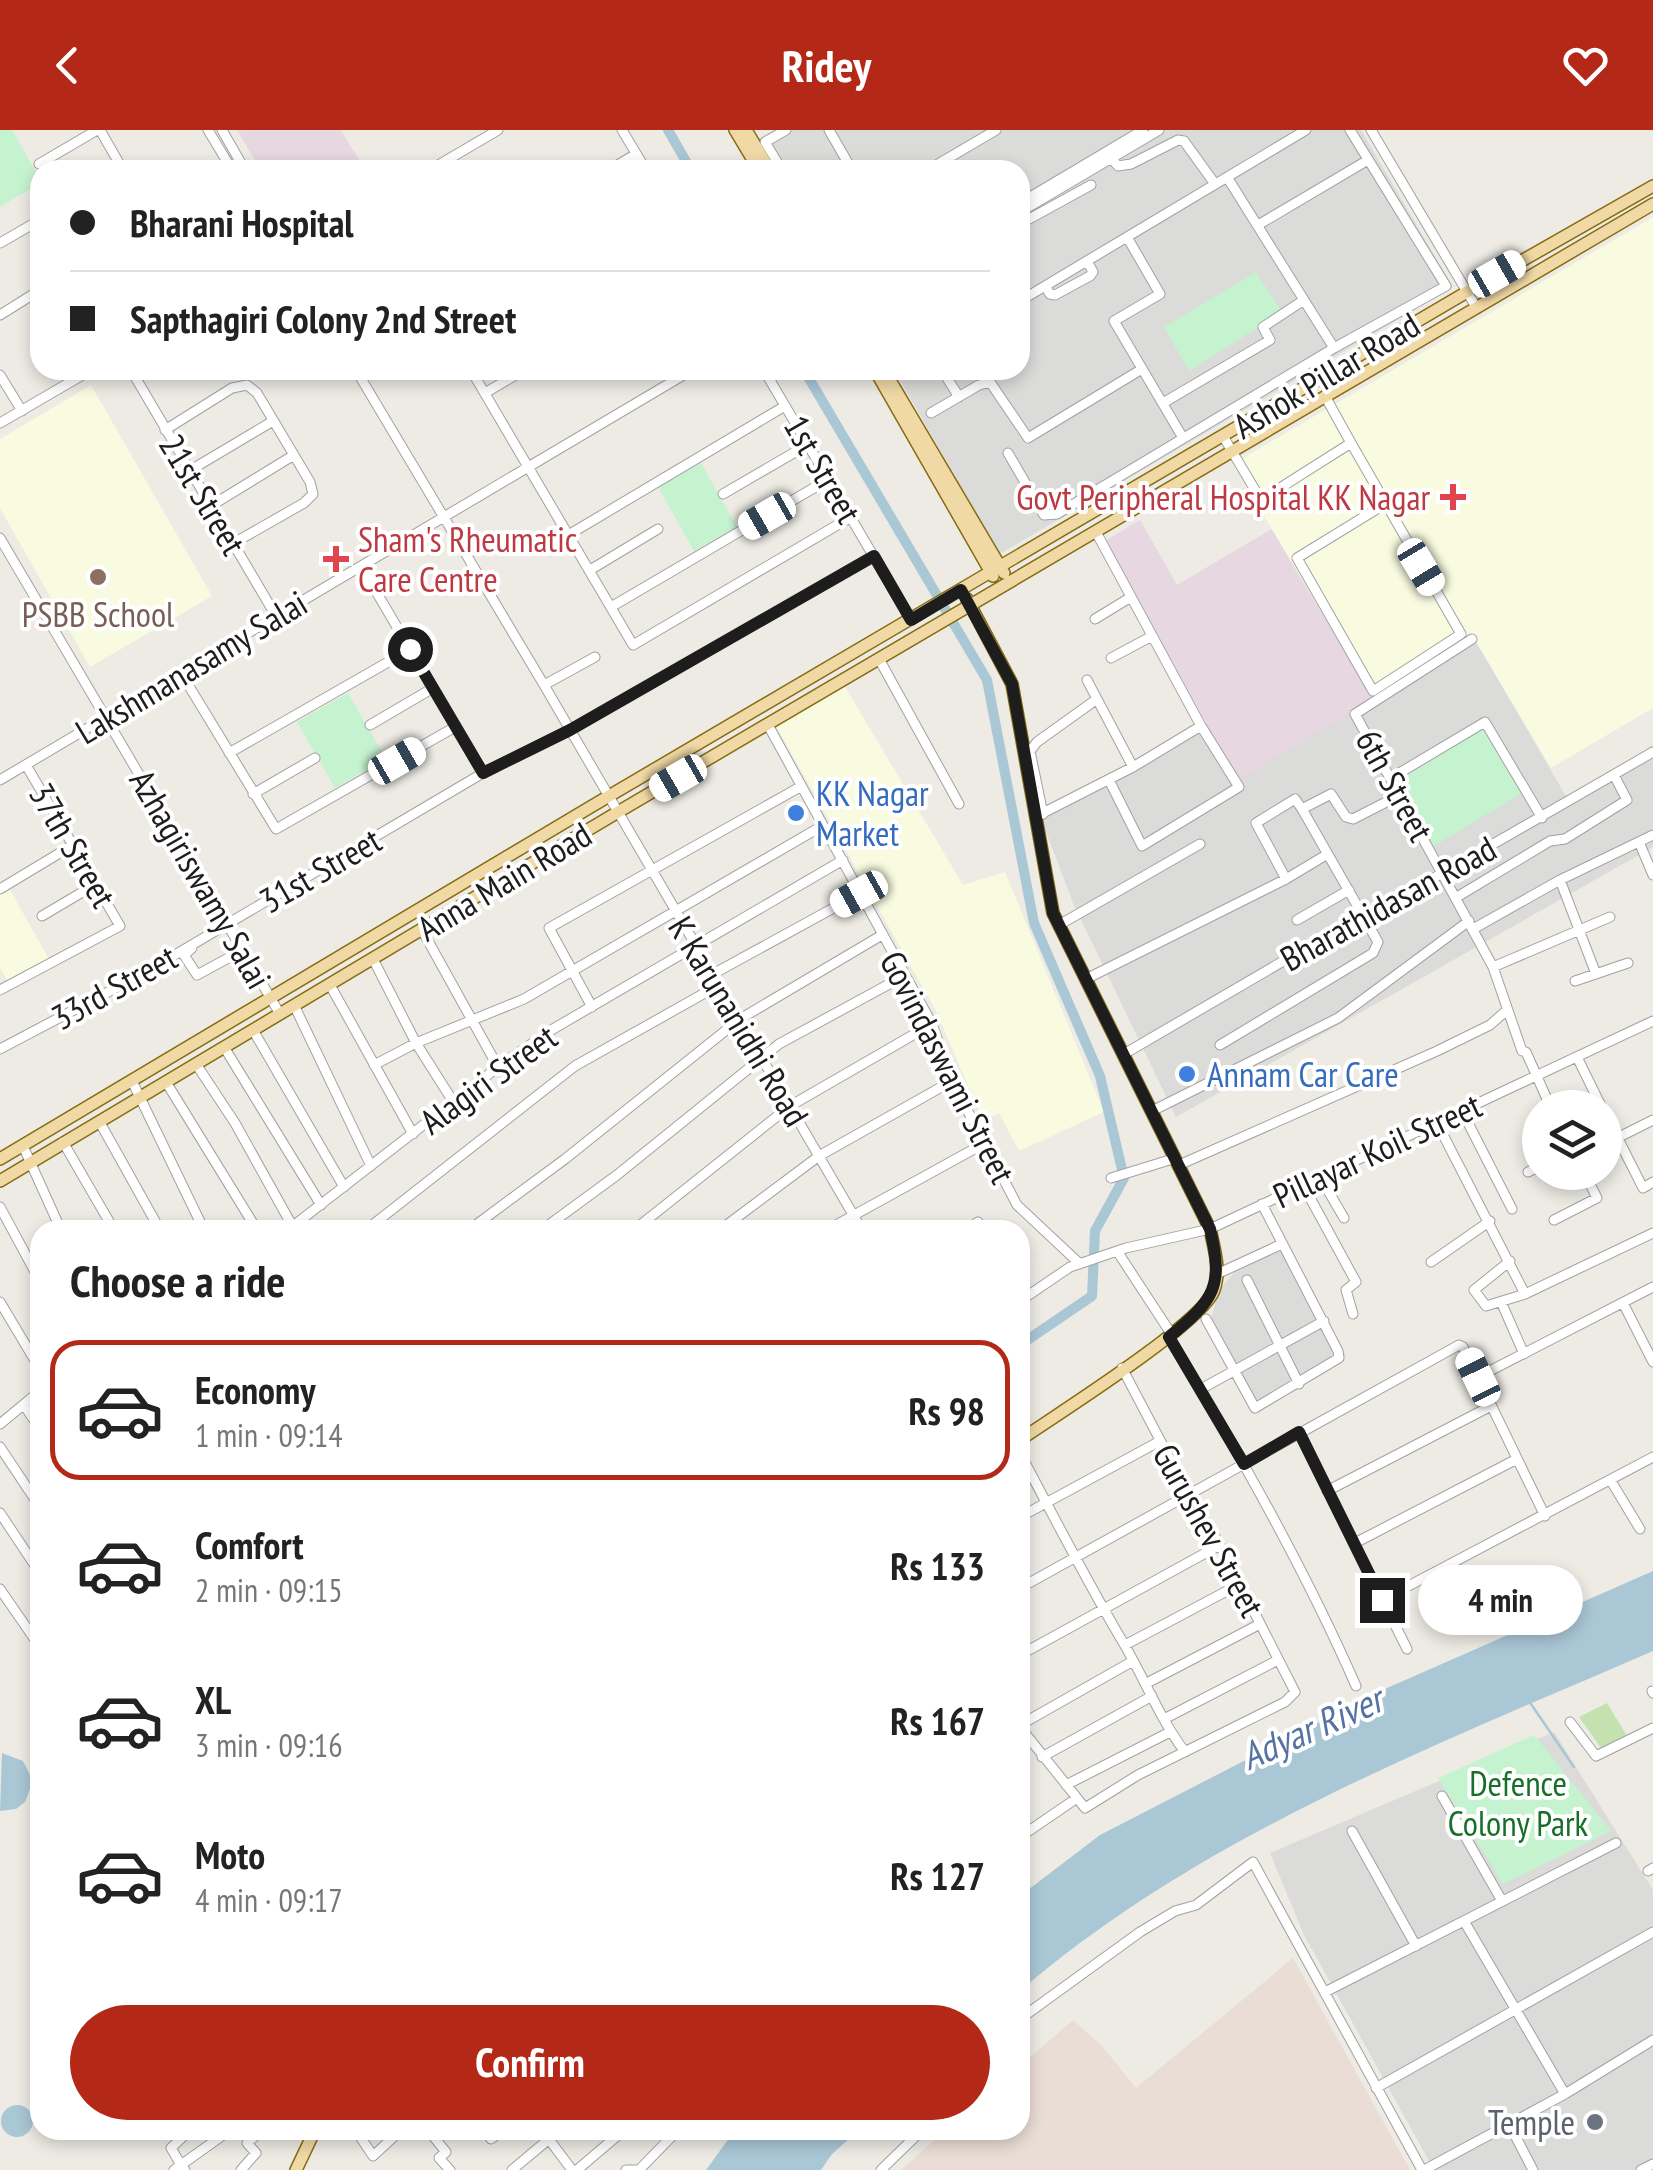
<!DOCTYPE html>
<meta charset="utf-8">
<style>
:root{--surface:#fff;--page:#f6f6f6;--text:#222;--muted:#767676;--line:#e0e0e0;--accent:#b42817}
body{margin:0;font-family:"PT Sans Narrow",sans-serif;background:var(--page);color:var(--text);height:100vh;display:flex;flex-direction:column;font-size:38px;white-space:nowrap}
*{box-sizing:border-box;margin:0}
p{font-size:32px;color:var(--muted)}
.icon{flex:none;width:55px;height:55px;fill:none;stroke:currentColor;stroke-width:2;stroke-linecap:round;stroke-linejoin:round}
.map{position:relative;flex:1;overflow:hidden}
.details{position:absolute;left:30px;top:1090px;width:1000px;height:920px;display:flex;flex-direction:column;background:var(--surface);border-radius:30px;box-shadow:0 5px 15px #0003}
.details>*{flex:none}
.guide{position:absolute;left:30px;top:30px;width:1000px;height:220px;border-radius:30px;box-shadow:0 5px 15px #0003;display:grid;align-content:center;height:220px;padding:0 40px;background:var(--surface)}
.controls{position:absolute;left:1522px;top:960px;display:grid;gap:20px}
.controls a{display:grid;place-items:center;width:100px;height:100px;border-radius:50%;background:var(--surface);box-shadow:0 5px 15px #0003;font-size:50px}
.end{position:absolute;width:45px;height:45px;margin:-22px;border:12px solid #1d1d1d;background:#fff;box-shadow:0 0 0 5px #fff}
.from{border-radius:50%}
.bubble{position:absolute;height:70px;border-radius:35px;background:var(--surface);box-shadow:0 5px 15px #0003;font-size:32px;font-weight:700;line-height:70px;text-align:center}
.car{position:absolute;width:30px;height:60px;margin:-30px -15px;border-radius:12px;box-shadow:0 0 8px 2px #0007;background:linear-gradient(#fff 24%,#345 0 40%,#fff 0 76%,#345 0 86%,#fff 0)}
.guide b{display:flex;align-items:center;gap:35px;height:95px;font-size:38px}
.guide b+b{border-top:2px solid var(--line)}
.guide i{width:25px;height:25px;background:var(--text)}
ul{padding:0;list-style:none}
li{display:flex;align-items:center;gap:30px;height:140px;margin:0 20px 15px;padding:0 20px;border:5px solid transparent;border-radius:30px}
li div{flex:1}
li b{display:block;font-size:38px}
li em{font-style:normal;font-weight:700}
li.active{border-color:var(--accent)}
li>.icon{width:90px;height:90px;stroke-width:1.5}
h2{padding:0 40px;font-size:45px;line-height:120px}
.action{display:flex;gap:20px;margin-top:auto;padding:20px 40px}
.action a{flex:1;height:115px;border-radius:60px;background:var(--accent);color:#fff;font-size:40px;font-weight:700;line-height:115px;text-align:center}
header{display:flex;justify-content:space-between;align-items:center;height:130px;padding:0 40px;background:var(--accent);color:#fff;font-size:45px;font-weight:700}
.map>svg:first-child{display:block}
.residential{fill:#dbdbda}
.industrial{fill:#e6d7e1}
.education{fill:#f8fbe0}
.military{fill:#eaddd5}
.grass{fill:#c3e2b0}
.park{fill:#c6f3cf}
.water{fill:#aac7d6}
.lines{fill:none;stroke-linecap:round;stroke-linejoin:round}
.stream{stroke:#aac7d6;stroke-width:2.5}
.canal{stroke:#aac7d6;stroke-width:10}
.minor-casing{stroke:#a1a1a1;stroke-width:11}
.major-casing{stroke:#866c11;stroke-width:14}
.minor{stroke:#fff;stroke-width:9}
.major{stroke:#f1d9a6;stroke-width:11}
.route{stroke:#1d1d1d;stroke-width:12}
.health-dot{fill:#e0444e;stroke:#fff;stroke-width:4}
.education-dot{fill:#8d6e63;stroke:#fff;stroke-width:4}
.shop-dot{fill:#3f7fe0;stroke:#fff;stroke-width:4}
.worship-dot{fill:#6b7280;stroke:#fff;stroke-width:4}
.labels{text-anchor:middle;dominant-baseline:central;stroke-width:8;stroke-linejoin:round;paint-order:stroke}
.street-label{font-size:35px;fill:#1d1d1d;stroke:#fff}
.health-label{font-size:35px;fill:#be3a42;stroke:#fff;text-anchor:end}
.education-label{font-size:35px;fill:#785e54;stroke:#fff}
.shop-label{font-size:35px;fill:#366cbe;stroke:#fff;text-anchor:start}
.park-label{font-size:35px;fill:#186f29;stroke:#fff}
.worship-label{font-size:35px;fill:#5b616d;stroke:#fff;text-anchor:end}
.water-label{font-size:38px;font-style:italic;fill:#5573a2;stroke:#fff}
</style>
<header><svg class="icon" aria-label="back" viewBox="0 0 24 24"><path d="M15 5l-7 7 7 7"/></svg>Ridey<svg class="icon" aria-label="heart" viewBox="0 0 24 24"><path d="M12 20l-8-8c-3-5 5-10 8-4 3-6 11-1 8 4z"/></svg></header>
<div class="map">
<svg width="1653" height="2040" viewBox="0 0 1653 2040">
<rect width="100%" height="100%" fill="#edebe4"/>
<path class="residential" d="M774 0H1361L1453 157 1000 424 894 240H1020V40H776L758 9Z
M1475 510 1567 668 1653 615V717L1176 987 1073 773 1040 686 1204 594 1373 569Z
M1287 1114 1346 1226 1257 1282 1211 1191 1218 1162 1237 1139Z
M1554 1602 1653 1760V2040H1434L1304 1805 1270 1723Z"/>
<path class="industrial" d="M237 0H341L365 40H261Z
M1140 390 1177 455 1272 399 1373 569 1238 650 1105 411Z"/>
<path class="education" d="M1653 87V578L1551 638 1475 510 1373 569 1233 334Z
M91 255 212 466 90 537 0 378V309Z
M844 555 963 755 1005 742 1104 982 1019 1021 999 983 983 991 936 881 775 594Z
M9 758 50 831 9 854 0 838V763Z"/>
<path class="military" d="M1293 1828 1410 2040H901L946 2000H1020V1936L1073 1890 1102 1916 1136 1958Z"/>
<path class="grass" d="M1607 1573 1627 1606 1601 1618 1579 1587Z"/>
<path class="park" d="M0 0H12L40 49V53L0 77Z
M1256 142 1282 182 1189 241 1164 197Z
M701 333 737 397 694 421 658 357Z
M348 563 386 629 335 658 297 592Z
M1488 595 1527 660 1432 717 1396 652Z
M1534 1605 1611 1701 1503 1754 1438 1648Z"/>
<path class="water" d="M1653 1441V1521C1434 1616 1203 1704 1020 1861V1766L1100 1705 1378 1562Z
M2 1623 23 1631 33 1651 25 1672 16 1679 0 1681Z
M1 1991a16 16 0 1 1 32 0a16 16 0 1 1-32 0Z
M735 2000H859L832 2024 821 2040H706Z"/>
<g class="lines">
<path class="stream" d="M1531 1574 1574 1637"/>
<path class="canal" d="M668 0 691 40
M804 240 987 550 1034 793 1100 946 1124 1048 1095 1101 1092 1166 1020 1215"/>
<defs>
<path id="minor" d="M100 0 123 40
M208 0 232 40
M222 0 245 40
M622 0 646 40
M829 0 852 40
M1371 0 1476 177
M1111 28 1118 36 1131 34 1178 10 1184 11 1215 54
M39 34 97 0
M430 40 498 0
M609 40 636 24
M782 40 765 12 786 0
M928 40 996 0
M1227 47 1334 218
M1020 73 1143 0
M1020 82 1159 0
M1020 94 1091 55
M1258 95 1368 30
M1127 107 1306 0
M0 113 40 90
M1045 156 1050 164 1055 165 1090 146 1093 142 1087 131
M1020 171 1127 107 1160 164 1114 191 1183 308
M0 185 40 160
M1020 197 1023 203
M131 240 276 486
M356 240 544 555 862 1100
M471 240 633 515 851 387
M764 240 911 490
M942 240 959 267
M0 245 22 281
M889 248 903 240
M485 263 524 240
M1325 266 1351 313
M1163 273 1270 210 1263 197 1304 170
M931 283 979 255 990 252 1028 308 1142 239
M0 293 91 240
M165 300 232 258 247 255 257 263 310 352 313 364 304 373 232 414
M1223 306 1261 370 1351 313 1461 504 1373 561 1297 428 1385 374
M1008 323 1044 385 1057 384 1334 218 1446 156 1350 0
M189 341 273 291
M723 364 809 314
M209 377 294 325
M570 404 785 276
M0 408 280 884
M361 436 483 643
M590 440 658 399
M611 477 829 349
M1095 489 1131 467
M1472 509 1355 584 1493 837 1522 921 1526 922 1551 978
M1111 528 1152 506
M879 529 959 674
M181 543 276 699 455 597
M1087 550 1097 569
M544 555 595 527
M370 595 433 558
M768 595 932 894 952 951 1017 1075 1080 1134
M229 623 411 519
M1391 648 1485 592 1542 688
M0 650 692 240
M1109 650 1142 716 1239 657 1201 596
M253 664 315 628
M1302 679 1295 669 1256 693 1286 749 1326 725
M1043 684 1030 621 1037 612 1097 569 1133 637
M1035 687 1133 637 1201 596 1096 402
M1639 712 1653 745
M1560 750 1596 844
M0 759 73 715
M1457 767 1550 711 1565 709 1627 670 1614 645
M42 786 96 754
M1297 790 1349 760
M1059 795 1200 714
M1473 799 1560 750 1653 705
M422 800 498 937
M192 818 184 825 197 845 243 820
M373 829 416 913 454 973
M1493 837 1610 787
M713 844 859 764
M1086 849 1286 749
M1575 851 1628 833
M330 855 413 1004
M0 860 120 796 26 635
M294 875 371 1036
M592 877 549 798 800 657
M253 900 344 1057
M1220 915 1373 823 1378 812 1302 679 1331 664 1346 687 1353 689 1400 665
M224 917 321 1075
M0 919 146 842 483 643 570 600 874 426
M1124 924 1364 784 1443 743 1653 622
M1577 927 1602 978
M196 934 235 993 294 1099
M374 935 416 913 524 869 822 696
M132 951 204 1100
M166 952 257 1100
M1152 981 1338 888 1469 791
M1462 981 1512 1079
M1605 983 1643 1058 1653 1052
M99 991 160 1100
M1437 993 1525 1164
M1617 1008 1653 990
M63 1012 114 1100
M23 1016 61 1100
M1179 1035 1437 921 1490 895 1507 880
M1528 1042 1540 1036
M1320 1047 1344 1088
M1111 1048 1176 1028
M1303 1055 1356 1152 1346 1160 1353 1184
M0 1077 40 1151
M1554 1090 1597 1068 1584 1042
M293 1096 498 937 553 899 843 730
M366 1100 575 936 719 855
M469 1100 565 1029 740 889 882 805
M542 1100 617 1045 779 914 904 846
M634 1100 790 976 932 894
M720 1100 819 1026 952 951
M827 1100 985 1013
M967 1100 978 1092 984 1100
M1117 1121 1172 1205
M1510 1131 1474 1160 1486 1176 1525 1164 1653 1103
M1431 1132 1490 1091
M1217 1144 1282 1114
M1247 1150 1299 1254
M1020 1171 1070 1137 1126 1118 1210 1099 1653 891
M0 1172 40 1239
M1623 1173 1653 1232
M1502 1174 1524 1224
M1206 1189 1255 1278 1339 1228 1338 1221 1262 1074
M1169 1207C1237 1320 1303 1435 1356 1556
M1478 1247 1653 1157
M1201 1259 1324 1191
M24 1275 40 1299
M0 1294 40 1261
M1299 1302 1407 1519
M0 1317 40 1377
M1020 1323C1054 1387 1087 1452 1124 1514 1145 1550 1160 1589 1185 1622
M1611 1351 1640 1399
M1327 1361 1491 1276
M0 1383 40 1443
M1020 1387 1160 1311
M1355 1413 1517 1329
M1020 1458 1459 1215 1463 1217 1545 1386
M0 1459 40 1517
M1382 1470 1653 1327
M1125 1515 1240 1454
M1020 1525 1220 1415
M1145 1554 1260 1494
M1652 1561 1653 1563
M1164 1589 1278 1530
M1570 1592 1596 1626 1653 1598
M1020 1595 1133 1531
M1020 1597 1085 1678 1138 1645 1285 1572 1295 1562 1220 1415 1188 1363 1122 1238
M1042 1627 1152 1566
M1066 1655 1170 1602
M1442 1666 1502 1771
M1352 1701 1416 1816
M1020 1707 1077 1668
M1648 1741 1653 1738
M1464 1791 1565 1964
M1325 1862 1616 1713
M1020 1889 1140 1802 1175 1781 1196 1775 1253 1732 1422 2040
M1376 1958 1653 1802
M1509 1994 1533 2040
M190 2000 171 2018 181 2035 230 2000
M428 2000 446 2022 439 2028 450 2040
M484 2000 491 2009 502 2000
M542 2000 572 2040
M361 2008 373 2026 401 2000
M174 2040 181 2035 185 2040
M241 2040 256 2023 247 2013 260 2002
M512 2040 549 2009
M577 2040 617 2006
M626 2040H639L678 2000
M881 2040 922 2000
M1424 2040 1565 1964 1653 1910
M1641 2040 1653 2034"/>
<path id="major" d="M735 0 759 40
M746 0 770 40
M875 240 993 446
M884 240 1004 443
M967 469 1012 554 1053 783 1210 1099C1214 1118 1221 1140 1214 1160 1203 1193 1056 1285 1020 1310
M0 1029 609 666 1467 162 1653 56
M0 1051 618 682 1653 74
M296 2040 315 2000"/>
</defs>
<use href="#minor" class="minor-casing"/>
<use href="#major" class="major-casing"/>
<use href="#minor" class="minor"/>
<use href="#major" class="major"/>
</g>
<g class="lines">
<path class="route" d="M410 519 483 643 570 600 874 426 911 490 961 460 1012 554 1053 783 1210 1099C1224 1157 1214 1170 1169 1207L1244 1334 1299 1302 1382 1470"/>
</g>
<g class="health-dot">
<path d="M1448 352h10v10h10v10h-10v10h-10v-10h-10v-10h10z"/>
<path d="M331 414h10v10h10v10h-10v10h-10v-10h-10v-10h10z"/>
</g>
<circle class="education-dot" cx="98" cy="447" r="10"/>
<g class="shop-dot">
<circle cx="796" cy="683" r="10"/>
<circle cx="1187" cy="944" r="10"/>
</g>
<circle class="worship-dot" cx="1595" cy="1992" r="10"/>
<g class="labels">
<g class="street-label">
<text transform="translate(1326 245) rotate(-31)">Ashok Pillar Road</text>
<text transform="translate(823 339) rotate(60)">1st Street</text>
<text transform="translate(203 364) rotate(59)">21st Street</text>
<text transform="translate(191 537) rotate(-31)">Lakshmanasamy Salai</text>
<text transform="translate(1395 655) rotate(61)">6th Street</text>
<text transform="translate(73 715) rotate(60)">37th Street</text>
<text transform="translate(320 740) rotate(-30)">31st Street</text>
<text transform="translate(201 749) rotate(60)">Azhagiriswamy Salai</text>
<text transform="translate(504 751) rotate(-31)">Anna Main Road</text>
<text transform="translate(1388 773) rotate(-29)">Bharathidasan Road</text>
<text transform="translate(114 857) rotate(-29)">33rd Street</text>
<text transform="translate(739 891) rotate(59)">K Karunanidhi Road</text>
<text transform="translate(948 937) rotate(63)">Govindaswami Street</text>
<text transform="translate(488 949) rotate(-36)">Alagiri Street</text>
<text transform="translate(1377 1020) rotate(-25)">Pillayar Koil Street</text>
<text transform="translate(1209 1400) rotate(61)">Gurushev Street</text>
</g>
<g class="health-label">
<text x="1430" y="367">Govt Peripheral Hospital KK Nagar</text>
<text x="358" y="409" text-anchor="start">Sham's Rheumatic<tspan x="358" dy="40">Care Centre</tspan></text>
</g>
<g class="education-label">
<text x="98" y="484">PSBB School</text>
</g>
<g class="shop-label">
<text x="816" y="663">KK Nagar<tspan x="816" dy="40">Market</tspan></text>
<text x="1207" y="944">Annam Car Care</text>
</g>
<g class="park-label">
<text x="1518" y="1653">Defence<tspan x="1518" dy="40">Colony Park</tspan></text>
</g>
<g class="worship-label">
<text x="1575" y="1992">Temple</text>
</g>
<g class="water-label">
<text transform="translate(1311 1597) rotate(-24)">Adyar River</text>
</g>
</g>
</svg>
<div class="controls">
<a><svg class="icon" aria-label="layers" viewBox="0 0 24 24"><path d="M12 4l9 5-9 5-9-5zM3 14l9 5 9-5"/></svg></a>
</div>
<i class="end from" style="left:410px;top:519px"></i>
<i class="end" style="left:1382px;top:1470px"></i>
<div class="bubble" style="left:1418px;top:1435px;width:165px">4 min</div>
<i class="car" style="left:1497px;top:144px;rotate:60deg"></i>
<i class="car" style="left:767px;top:386px;rotate:240deg"></i>
<i class="car" style="left:1421px;top:437px;rotate:149deg"></i>
<i class="car" style="left:397px;top:631px;rotate:60deg"></i>
<i class="car" style="left:678px;top:648px;rotate:240deg"></i>
<i class="car" style="left:859px;top:764px;rotate:241deg"></i>
<i class="car" style="left:1478px;top:1247px;rotate:334deg"></i>
<div class="guide">
<b><i class="from"></i>Bharani Hospital</b>
<b><i></i>Sapthagiri Colony 2nd Street</b>
</div>
<section class="details">
<h2>Choose a ride</h2>
<ul>
<li class="active"><svg class="icon" aria-label="car" viewBox="0 0 24 24"><path d="M5 17H2v-5l4-1 3-4h7l3 4 3 1v5h-3M9 17h6M6 11h13"/><circle cx="7" cy="17" r="2"/><circle cx="17" cy="17" r="2"/></svg><div><b>Economy</b><p>1 min · 09:14</p></div><em>Rs 98</em></li>
<li><svg class="icon" aria-label="car" viewBox="0 0 24 24"><path d="M5 17H2v-5l4-1 3-4h7l3 4 3 1v5h-3M9 17h6M6 11h13"/><circle cx="7" cy="17" r="2"/><circle cx="17" cy="17" r="2"/></svg><div><b>Comfort</b><p>2 min · 09:15</p></div><em>Rs 133</em></li>
<li><svg class="icon" aria-label="car" viewBox="0 0 24 24"><path d="M5 17H2v-5l4-1 3-4h7l3 4 3 1v5h-3M9 17h6M6 11h13"/><circle cx="7" cy="17" r="2"/><circle cx="17" cy="17" r="2"/></svg><div><b>XL</b><p>3 min · 09:16</p></div><em>Rs 167</em></li>
<li><svg class="icon" aria-label="car" viewBox="0 0 24 24"><path d="M5 17H2v-5l4-1 3-4h7l3 4 3 1v5h-3M9 17h6M6 11h13"/><circle cx="7" cy="17" r="2"/><circle cx="17" cy="17" r="2"/></svg><div><b>Moto</b><p>4 min · 09:17</p></div><em>Rs 127</em></li>
</ul>
<div class="action"><a>Confirm</a></div>
</section>
</div>
